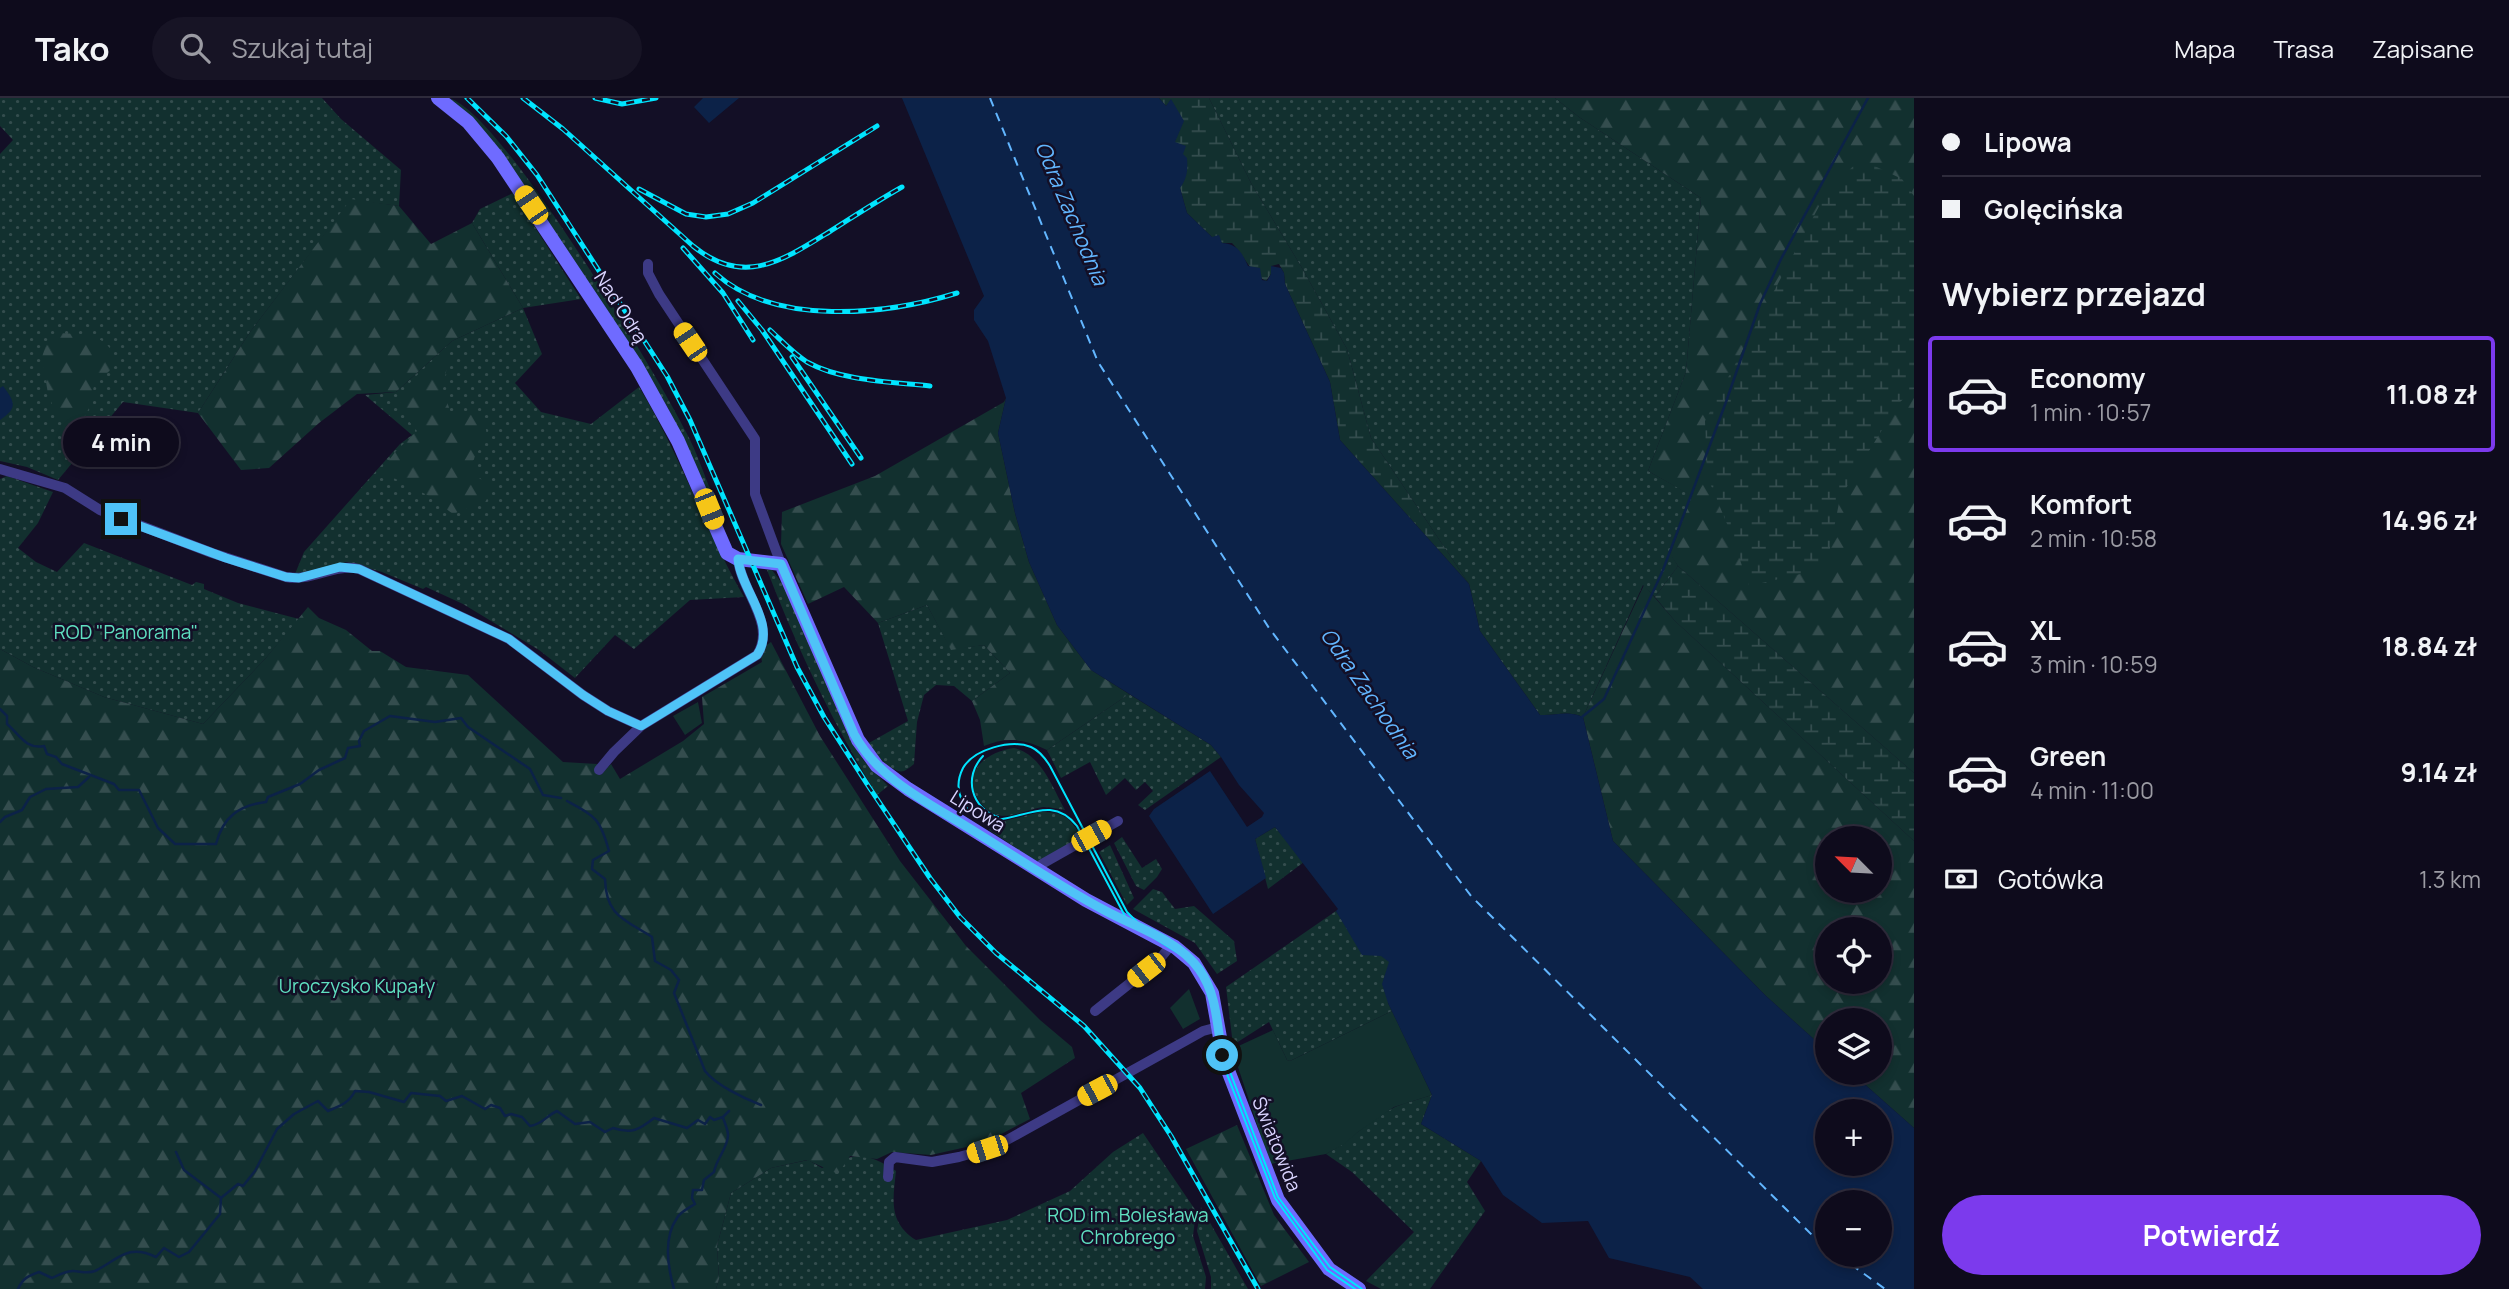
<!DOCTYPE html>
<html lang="pl">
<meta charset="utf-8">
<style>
:root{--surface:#0e0b1c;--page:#171425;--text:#f1f3f6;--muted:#9b9ba3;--line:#2e2b3b;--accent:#7c3aed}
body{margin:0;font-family:Manrope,sans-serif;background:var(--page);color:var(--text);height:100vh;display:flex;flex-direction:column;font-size:26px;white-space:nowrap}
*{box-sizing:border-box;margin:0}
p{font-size:23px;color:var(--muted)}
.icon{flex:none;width:38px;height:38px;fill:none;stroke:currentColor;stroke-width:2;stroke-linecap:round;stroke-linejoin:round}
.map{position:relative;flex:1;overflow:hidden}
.side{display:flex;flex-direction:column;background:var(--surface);width:595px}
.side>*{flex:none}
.top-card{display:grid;align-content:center;height:154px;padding:0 28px;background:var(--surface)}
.needle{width:46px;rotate:294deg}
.tools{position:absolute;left:1815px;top:728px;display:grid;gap:14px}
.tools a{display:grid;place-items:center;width:77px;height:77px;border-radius:50%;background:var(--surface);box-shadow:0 4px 10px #0003,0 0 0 2px var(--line);font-size:35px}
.end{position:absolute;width:32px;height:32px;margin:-16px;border:9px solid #4fc3f7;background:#111;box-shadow:0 0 0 4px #111}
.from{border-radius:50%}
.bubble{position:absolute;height:49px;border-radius:24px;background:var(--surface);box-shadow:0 4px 10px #0003,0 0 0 2px var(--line);font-size:23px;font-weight:700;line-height:49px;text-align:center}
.car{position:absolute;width:21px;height:42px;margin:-21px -10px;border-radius:9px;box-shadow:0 0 5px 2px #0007;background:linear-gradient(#f5c518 24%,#345 0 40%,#f5c518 0 76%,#345 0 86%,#f5c518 0)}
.top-card b{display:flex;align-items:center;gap:24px;height:66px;font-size:26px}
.top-card b+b{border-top:2px solid var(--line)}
.top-card i{width:18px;height:18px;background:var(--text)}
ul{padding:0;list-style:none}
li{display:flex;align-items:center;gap:21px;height:116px;margin:0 14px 10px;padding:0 14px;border:4px solid transparent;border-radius:7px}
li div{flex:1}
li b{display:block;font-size:26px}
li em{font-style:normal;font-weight:700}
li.on{border-color:var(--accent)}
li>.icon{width:63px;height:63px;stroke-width:1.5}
h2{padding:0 28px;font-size:32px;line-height:84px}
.pay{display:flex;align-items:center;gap:18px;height:77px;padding:0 28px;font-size:26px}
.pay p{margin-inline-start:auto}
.action{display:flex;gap:14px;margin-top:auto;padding:14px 28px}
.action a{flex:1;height:80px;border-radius:42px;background:var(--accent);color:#fff;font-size:28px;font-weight:700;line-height:80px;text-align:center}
header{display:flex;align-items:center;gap:42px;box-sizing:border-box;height:98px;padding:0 35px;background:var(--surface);border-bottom:2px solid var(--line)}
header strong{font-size:33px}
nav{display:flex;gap:38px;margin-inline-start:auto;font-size:24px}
.search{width:490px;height:63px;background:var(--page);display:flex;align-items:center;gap:18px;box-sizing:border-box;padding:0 24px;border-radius:38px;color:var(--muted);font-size:26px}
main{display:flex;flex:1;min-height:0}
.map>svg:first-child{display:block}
.grass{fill:url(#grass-dots)}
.forest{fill:url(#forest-firs);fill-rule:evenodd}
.wetland{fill:url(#wetland-marsh)}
.park{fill:#12302f}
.water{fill:#0c2248;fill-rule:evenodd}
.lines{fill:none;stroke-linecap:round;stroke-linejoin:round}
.stream{stroke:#0c2248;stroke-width:2.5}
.ferry{stroke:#62b6ff;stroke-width:2;stroke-dasharray:9 7;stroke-linecap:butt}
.street{stroke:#3d3a85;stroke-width:10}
.secondary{stroke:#6f6bff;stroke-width:14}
.tram{stroke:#00e5ff;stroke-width:2}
.rail-casing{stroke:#00e5ff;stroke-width:5}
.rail{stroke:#130f26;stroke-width:2.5;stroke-dasharray:8;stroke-linecap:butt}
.route{stroke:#4fc3f7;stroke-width:9}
.labels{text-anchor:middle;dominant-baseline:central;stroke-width:5;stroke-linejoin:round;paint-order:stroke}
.street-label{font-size:19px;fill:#d9d4ff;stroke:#130f26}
.park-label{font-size:19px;fill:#5fe0c0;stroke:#130f26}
.water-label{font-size:21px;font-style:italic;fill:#62b6ff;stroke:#130f26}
</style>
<header>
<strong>Tako</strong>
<div class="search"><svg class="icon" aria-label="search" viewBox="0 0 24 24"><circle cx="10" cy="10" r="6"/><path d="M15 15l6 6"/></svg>Szukaj tutaj</div>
<nav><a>Mapa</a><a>Trasa</a><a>Zapisane</a></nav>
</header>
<main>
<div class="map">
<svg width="1914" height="1191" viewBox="0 0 1914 1191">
<defs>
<pattern id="grass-dots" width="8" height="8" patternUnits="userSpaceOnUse" patternTransform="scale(1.75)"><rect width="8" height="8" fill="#12302f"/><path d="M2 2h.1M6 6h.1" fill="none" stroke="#344d4e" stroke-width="1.8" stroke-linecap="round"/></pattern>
<pattern id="forest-firs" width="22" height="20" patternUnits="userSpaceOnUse" patternTransform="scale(1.75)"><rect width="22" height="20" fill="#12302f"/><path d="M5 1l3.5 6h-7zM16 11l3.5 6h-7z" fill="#344d4e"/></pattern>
<pattern id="wetland-marsh" width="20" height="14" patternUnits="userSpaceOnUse" patternTransform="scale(1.75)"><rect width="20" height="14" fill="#12302f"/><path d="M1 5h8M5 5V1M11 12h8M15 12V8" fill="none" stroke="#344d4e"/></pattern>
</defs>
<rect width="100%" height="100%" fill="#130f26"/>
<path class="grass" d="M0 0H322L341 21 401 72 399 108 351 102 250 234 198 315 123 304 58 382 27 369 0 363V56L13 42 0 28Z
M446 0C493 0 661 283 686 334 697 354 704 377 713 398L709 397 668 310 645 273Z
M1209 0H1555L1579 19 1701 100 1686 274 1648 373 1693 398 1670 455 1678 468 1655 499 1643 487 1583 619C1566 612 1558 618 1540 617L1480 533 1469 486 1371 340 1347 251 1302 170 1251 85Z
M513 95 581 201 523 210 542 256 515 285 541 314 591 326 639 289C680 356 705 431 744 499L690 502 634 551 615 537 575 580 539 552 463 506 426 489 423 491 382 474 347 464 295 476 304 454 400 346 412 337 365 297 396 294 452 243 523 210 472 125 480 111Z
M7 378 53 394 38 425 18 450 36 464 57 474 84 445 192 487 196 484 204 486V491L238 505 299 521 265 561 203 626 104 599 33 569 0 551V381Z
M767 472H772L787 492 855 649 864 663 888 688 877 697C833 626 797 550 767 472Z
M927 507 951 551 984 547 1010 575 972 603 954 588 936 587 924 597 917 624 914 666C913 667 905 673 904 673 893 677 874 654 867 646L908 623 878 525Z
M1129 596 1211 647 1221 659 1145 712 1138 707 1153 693 1145 684 1136 692 1125 680 1106 697 1090 664 1061 680 1047 652Z
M1014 650C1042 657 1052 689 1065 712 1057 711 1051 709 1043 709 1027 711 1010 722 994 716 987 713 982 707 978 701 960 674 988 653 1014 650Z
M1040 714C1064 714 1069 719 1082 739L1037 764 989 732 993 726Z
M1275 729 1304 764 1268 791 1255 741Z
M1122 739 1142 770 1156 761 1162 771 1157 779 1144 792 1136 788 1114 745Z
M1110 747 1134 800 1127 807 1099 754Z
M1153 791 1162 794 1175 811 1194 808 1234 843 1237 863 1217 876 1195 845 1133 811Z
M1336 813 1344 825 1390 864 1388 905 1392 913 1290 963 1287 962 1269 924 1233 947 1226 889Z
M1432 997 1421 1026 1481 1063 1467 1084 1485 1113 1430 1191H1381L1366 1183 1414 1134 1352 1074 1326 1056C1350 1043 1370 1021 1395 1009 1407 1004 1420 1001 1432 997Z
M1143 1035 1196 1113 1193 1138 1206 1179 1205 1191H716L719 1181 717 1148 731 1095 771 1070 808 1062 822 1070C856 1055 864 1053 896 1073 893 1102 888 1124 916 1142L1007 1122 1070 1093 1113 1054Z
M1201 1109 1248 1191H1211V1179L1197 1133Z"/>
<path class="forest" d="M1555 0H1914V675L1678 468 1670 456 1692 398 1648 373 1686 274 1701 100 1579 19Z
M351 101 399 108 431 146 472 125 523 210 452 243 396 294 357 296 319 325 269 370 241 372 198 315 250 234Z
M58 235C87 237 106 234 118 265L94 287 90 308 80 328 56 316 48 296 42 259 47 244Z
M441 257H449L443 291 451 316 483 317 487 337 472 364 479 380 494 390 485 404 453 416 429 398 386 376 383 370 396 353 417 333C413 327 406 321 403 315 392 292 426 270 441 257Z
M1006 300 998 335 1015 415 1029 464 1057 527 1091 572 1129 596 1047 652C1026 641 1006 638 984 648L980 622 972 603 1010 575 984 547 951 552 927 507 878 525 844 489 808 506 781 446 782 414 875 378 1004 304Z
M1644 487 1675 523 1914 743V1030L1852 975H1880V922H1827V953L1766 898 1613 743 1583 619ZM1827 740H1880V793H1827ZM1827 831H1880V884H1827Z
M308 509 319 520 346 532 372 553H380L406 569 468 577 563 664 597 666 601 677 611 666 620 681 683 643 704 626 702 599 762 564 760 552 771 544 820 638 900 763 966 848 1040 922 1072 949 1075 960 1021 995 1030 1021 984 1045 931 1057 892 1054 877 1061 850 1058 838 1076 807 1062 771 1070 731 1095 717 1148 719 1181 716 1191H0V551L33 569 104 599 203 626 265 561Z
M1237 1027 1274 1117 1309 1164 1261 1188 1186 1051Z"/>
<path class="wetland" d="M1159 0H1209L1251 85 1302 170 1347 251 1371 340 1469 486 1340 342 1330 284 1285 186 1284 175 1279 166 1271 168V176L1266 183C1251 176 1244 157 1232 145H1222L1213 140 1187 115 1180 90 1182 56 1175 45 1171 2 1166 8Z
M1860 61 1902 81 1914 98V291L1898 306 1840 400 1826 470 1749 488 1730 433 1707 378 1705 323 1825 97Z
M1678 468 1914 675V743L1675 523 1655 499Z"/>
<path class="park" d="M698 604 702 625 685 637 673 618Z
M1189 891 1200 921 1183 931 1170 910Z
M1392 913 1432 997 1394 1009 1358 1034 1344 1046 1326 1056 1270 1066 1232 951 1273 932 1287 962 1290 963Z"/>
<path class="water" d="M703 0H739L709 25 694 9Z
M902 0H1159L1166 8 1171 1 1184 23 1175 44 1186 48 1183 56 1187 60C1188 72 1187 81 1180 90L1187 115 1212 139 1219 137 1222 145C1238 146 1242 155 1248 168L1260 170 1262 182 1267 183 1271 176V168L1281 170 1284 175 1285 186 1330 284 1340 342 1469 486 1480 533 1540 617C1558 618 1566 612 1583 619L1613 743 1766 898 1827 953V975H1852L1914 1030V1191H1703L1690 1179 1609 1160 1588 1123 1542 1125 1503 1097 1481 1063 1421 1026 1432 997 1388 905 1382 886 1389 864 1381 858 1362 857 1336 813 1338 811 1275 729 1255 741 1266 780 1213 816 1149 718 1154 711 1210 673 1247 729 1262 719 1264 715 1239 687 1221 659 1211 647 1091 572 1057 527 1029 464 1015 415 998 335 1006 300 988 243 974 222V212L984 198ZM1880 1013V1066H1827V1013ZM1880 1104V1157H1827V1104Z
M3 288C16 305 17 310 0 322V290Z"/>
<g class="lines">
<path class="stream" d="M0 611 7 618V626C19 636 26 652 44 648L47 656 56 659 62 666 114 686 119 692H139L158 730 175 746H216C223 719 239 707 266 704L268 699 300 686 319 672 345 660 348 650 360 648 359 643 364 633 390 618 435 624 461 620 468 629 530 671 543 697 561 700
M1582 619 1604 601 1663 472 1726 304 1760 206 1781 161 1868 0
M567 703C596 719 600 720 609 753L593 762 592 771 605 781C606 818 624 821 652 839L655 863 671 872 679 882 674 895 705 973C716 987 743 1000 761 1007
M0 724 5 719 22 712 30 699 46 691 78 689 89 679
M176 1054 184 1072 221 1100
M18 1191C23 1180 28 1178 39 1174L52 1180C58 1177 66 1173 73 1173 80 1173 87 1176 95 1173 118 1162 127 1145 156 1159L164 1150 179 1159 189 1154 220 1116 221 1100 238 1086 243 1088 255 1073 277 1031 294 1016 318 1003 328 1013C340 1008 349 1005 355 993L369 994 404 1004 411 995 440 998 446 1003 462 998 485 1011 491 1007 500 1010 505 1018 511 1016 522 1019 530 1028C543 1026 546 1018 557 1013L575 1026 590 1024 605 1034 613 1030C632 1036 639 1032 654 1020L687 1030 698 1022 705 1026 710 1019 714 1022 723 1019 729 1013
M674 1191C668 1170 663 1140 677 1120 680 1114 689 1110 695 1106L692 1100 693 1092H702L704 1082 714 1074C716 1061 728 1050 728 1037 728 1032 725 1025 723 1020"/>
<path class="ferry" d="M990 0 1098 264 1269 530 1471 798 1814 1139 1827 1149
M1838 1157 1885 1191"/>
<path class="street" d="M648 166V175L659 196 755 341V396L781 466
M0 371 65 390 100 412 212 455 286 479C311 484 334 465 359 471L509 541 583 597 608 613 641 628
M599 672 614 654 641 628 757 557C777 526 741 493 738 461
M1038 773 1042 766 1118 723
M1095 913 1159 862 1171 847
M888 1079 889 1064 895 1059 932 1064 959 1059 987 1051 1007 1042 1187 942 1203 933 1218 929"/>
<path class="secondary" d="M438 0 468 24 498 60 637 269 678 343 727 455 738 461 781 466 858 642 877 668 908 691 1086 802 1175 849 1194 865 1212 895 1224 962 1278 1102 1329 1171 1359 1191"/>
<path class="tram" d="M983 658C963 679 971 710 998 719
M1355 1191 1327 1172 1275 1100 1223 966 1212 902 1205 883 1186 860 1138 830 1125 818 1077 728C1070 719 1061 713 1050 712 1021 710 980 742 962 702 957 692 958 680 963 670 974 651 1011 641 1031 649 1040 653 1045 660 1050 668L1127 814 1139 826 1186 855 1206 878 1214 898 1227 966 1278 1099 1330 1169 1362 1191"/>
<defs>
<path id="rail" d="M467 0 506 38 537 77 667 278 690 322 797 569 824 619 867 686 930 780 960 819 996 855 1084 928 1140 990 1171 1038 1258 1191
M523 0 563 31 693 148C743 189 782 163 829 134 853 119 877 103 902 89
M595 0 622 6 656 0
M639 91 686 116 706 119 728 116 753 105 877 28
M683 150 723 195 753 242
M715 175C775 229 886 217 957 195
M738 203 762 232 852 366
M770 232C782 243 793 255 807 264 841 283 892 284 930 288
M792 259 861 360"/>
</defs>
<use href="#rail" class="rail-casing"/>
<use href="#rail" class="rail"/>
</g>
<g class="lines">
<path class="route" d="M121 421 226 460 286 479 299 480 340 469 359 471 509 541 583 597 608 613 641 628 757 557C778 526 741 493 738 461L781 466 854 636C879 683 933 707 977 735 1019 761 1061 789 1104 812 1135 829 1177 841 1199 871 1217 896 1217 927 1222 957"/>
</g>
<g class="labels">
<g class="street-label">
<text transform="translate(621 209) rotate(57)">Nad Odrą</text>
<text transform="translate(978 713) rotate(32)">Lipowa</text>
<text transform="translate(1277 1046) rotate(68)">Światowida</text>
</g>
<g class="park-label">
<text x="126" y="534">ROD "Panorama"</text>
<text x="357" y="888">Uroczysko Kupały</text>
<text x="1128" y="1117">ROD im. Bolesława<tspan x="1128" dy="22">Chrobrego</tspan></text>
</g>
<g class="water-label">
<text transform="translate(1072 115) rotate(67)">Odra Zachodnia</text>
<text transform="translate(1370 595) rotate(55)">Odra Zachodnia</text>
</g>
</g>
</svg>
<div class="tools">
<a><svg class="needle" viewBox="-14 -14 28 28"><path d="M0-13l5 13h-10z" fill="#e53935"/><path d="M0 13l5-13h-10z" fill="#9b9ba3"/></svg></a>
<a><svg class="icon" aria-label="locate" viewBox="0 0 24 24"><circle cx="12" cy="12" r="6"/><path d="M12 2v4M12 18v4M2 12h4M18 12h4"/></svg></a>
<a><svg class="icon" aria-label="layers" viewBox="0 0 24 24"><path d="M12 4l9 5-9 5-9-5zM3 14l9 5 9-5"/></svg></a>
<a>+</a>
<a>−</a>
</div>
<i class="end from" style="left:1222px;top:957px"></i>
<i class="end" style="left:121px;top:421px"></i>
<div class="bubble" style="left:63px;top:320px;width:116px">4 min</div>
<i class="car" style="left:531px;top:107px;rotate:326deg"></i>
<i class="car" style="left:690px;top:244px;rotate:326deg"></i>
<i class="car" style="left:709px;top:411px;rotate:158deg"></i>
<i class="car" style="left:1091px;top:738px;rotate:61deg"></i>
<i class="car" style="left:1146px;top:872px;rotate:232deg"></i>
<i class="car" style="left:1097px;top:992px;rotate:242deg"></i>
<i class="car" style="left:987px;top:1051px;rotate:252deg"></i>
</div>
<section class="side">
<div class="top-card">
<b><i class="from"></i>Lipowa</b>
<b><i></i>Golęcińska</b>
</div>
<h2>Wybierz przejazd</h2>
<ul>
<li class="on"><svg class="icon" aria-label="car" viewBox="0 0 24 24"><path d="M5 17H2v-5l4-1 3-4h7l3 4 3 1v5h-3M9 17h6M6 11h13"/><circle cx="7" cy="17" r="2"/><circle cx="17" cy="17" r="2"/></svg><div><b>Economy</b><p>1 min · 10:57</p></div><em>11.08 zł</em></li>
<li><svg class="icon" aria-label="car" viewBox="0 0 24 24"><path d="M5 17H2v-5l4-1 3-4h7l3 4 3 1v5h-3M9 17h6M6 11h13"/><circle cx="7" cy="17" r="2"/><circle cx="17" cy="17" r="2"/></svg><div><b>Komfort</b><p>2 min · 10:58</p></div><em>14.96 zł</em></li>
<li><svg class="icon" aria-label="car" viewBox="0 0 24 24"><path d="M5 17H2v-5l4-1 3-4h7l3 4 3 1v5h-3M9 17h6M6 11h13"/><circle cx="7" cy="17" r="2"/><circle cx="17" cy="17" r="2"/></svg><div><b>XL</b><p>3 min · 10:59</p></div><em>18.84 zł</em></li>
<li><svg class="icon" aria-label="car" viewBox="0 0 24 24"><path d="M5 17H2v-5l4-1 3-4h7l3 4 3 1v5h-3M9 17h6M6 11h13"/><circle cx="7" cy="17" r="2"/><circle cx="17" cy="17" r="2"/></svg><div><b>Green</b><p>4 min · 11:00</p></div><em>9.14 zł</em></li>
</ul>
<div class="pay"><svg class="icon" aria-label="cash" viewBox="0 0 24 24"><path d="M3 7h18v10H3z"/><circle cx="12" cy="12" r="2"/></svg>Gotówka<p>1.3 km</p></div>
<div class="action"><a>Potwierdź</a></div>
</section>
</main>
